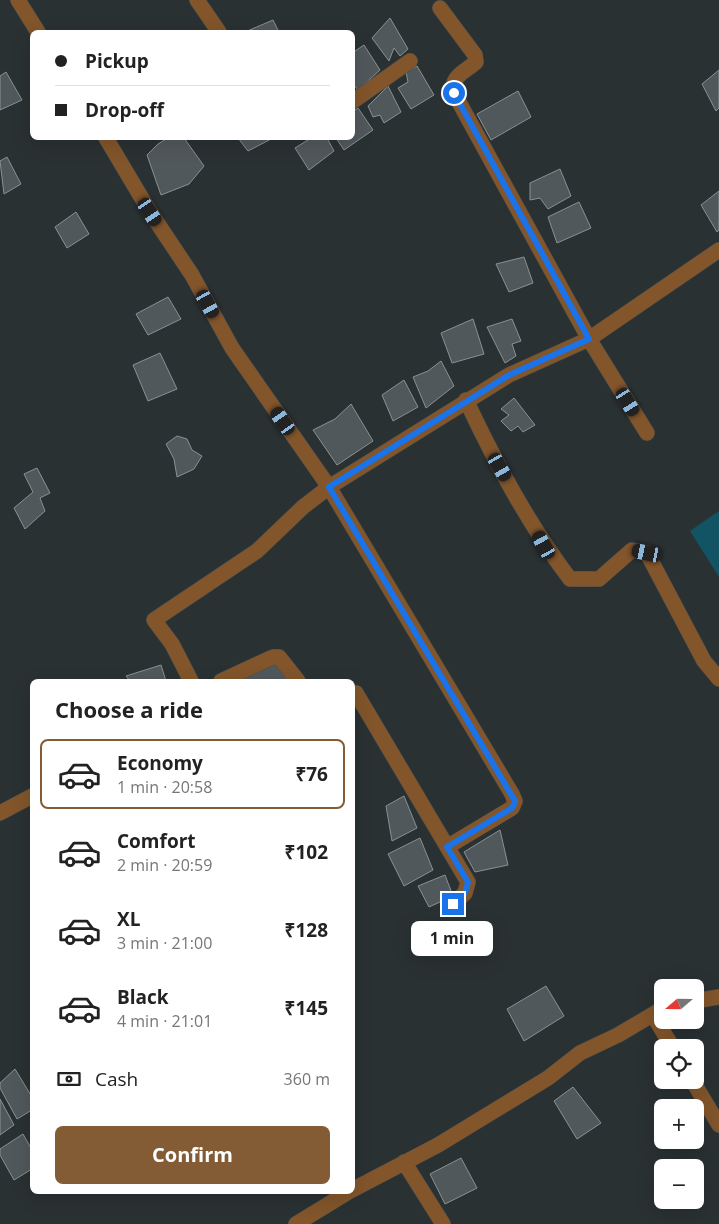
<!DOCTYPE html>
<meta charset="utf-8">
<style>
:root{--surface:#fff;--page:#f6f6f6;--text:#222;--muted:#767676;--line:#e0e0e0;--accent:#835b35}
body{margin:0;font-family:"Open Sans",sans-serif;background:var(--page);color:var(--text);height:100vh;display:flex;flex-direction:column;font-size:19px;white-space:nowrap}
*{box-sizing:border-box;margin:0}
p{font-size:16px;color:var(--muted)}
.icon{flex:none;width:28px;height:28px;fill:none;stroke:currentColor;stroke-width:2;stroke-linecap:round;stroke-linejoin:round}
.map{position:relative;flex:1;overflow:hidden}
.side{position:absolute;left:30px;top:679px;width:325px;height:515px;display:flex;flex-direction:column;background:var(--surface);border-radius:8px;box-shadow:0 5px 20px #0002}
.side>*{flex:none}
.guide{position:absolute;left:30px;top:30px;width:325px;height:110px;border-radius:8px;box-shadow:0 5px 20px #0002;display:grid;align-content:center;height:110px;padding:0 25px;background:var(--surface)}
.needle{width:32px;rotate:250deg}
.controls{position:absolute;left:654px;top:979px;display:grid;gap:10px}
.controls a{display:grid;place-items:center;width:50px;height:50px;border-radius:8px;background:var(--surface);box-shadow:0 5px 20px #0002;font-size:25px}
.end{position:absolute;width:22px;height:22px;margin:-11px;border:6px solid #1a73e8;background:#fff;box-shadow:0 0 0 2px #fff}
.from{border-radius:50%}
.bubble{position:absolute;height:35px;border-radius:8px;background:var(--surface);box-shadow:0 5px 20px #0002;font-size:16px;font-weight:700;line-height:35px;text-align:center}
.car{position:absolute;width:15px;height:30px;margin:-15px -8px;border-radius:6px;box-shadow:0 0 4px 1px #0007;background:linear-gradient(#222 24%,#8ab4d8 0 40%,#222 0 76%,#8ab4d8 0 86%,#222 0)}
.guide b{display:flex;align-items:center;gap:18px;height:48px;font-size:19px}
.guide b+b{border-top:1px solid var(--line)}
.guide i{width:12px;height:12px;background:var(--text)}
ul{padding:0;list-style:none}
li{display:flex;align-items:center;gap:15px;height:70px;margin:0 10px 8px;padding:0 15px;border:2px solid transparent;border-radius:8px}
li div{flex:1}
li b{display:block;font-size:19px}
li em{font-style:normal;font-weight:700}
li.active{border-color:var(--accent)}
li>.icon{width:45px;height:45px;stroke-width:1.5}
h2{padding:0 25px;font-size:22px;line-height:60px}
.pay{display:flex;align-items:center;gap:12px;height:55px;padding:0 25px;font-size:19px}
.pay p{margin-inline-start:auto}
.primary-button{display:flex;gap:10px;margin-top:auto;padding:10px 25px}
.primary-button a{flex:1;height:58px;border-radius:8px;background:var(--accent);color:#fff;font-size:20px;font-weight:700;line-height:58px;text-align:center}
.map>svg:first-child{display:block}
.green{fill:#125464}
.building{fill:#51585b;stroke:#899194}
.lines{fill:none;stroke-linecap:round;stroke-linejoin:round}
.minor-casing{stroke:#474d4f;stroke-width:16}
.minor{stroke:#82552b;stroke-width:15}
.route{stroke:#1a73e8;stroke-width:6}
</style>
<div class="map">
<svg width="719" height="1224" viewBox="0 0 719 1224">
<rect width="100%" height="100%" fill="#2a3133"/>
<path class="green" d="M719 511V577L690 531Z"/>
<path class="building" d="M390 18 408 49 400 56 394 48 389 61 372 38Z
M273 20 279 32H245Z
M364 45 380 70 358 90 352 83V53Z
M417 66 434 95 411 109 398 88 408 82 406 72Z
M719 70V108L716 111 702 84Z
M6 72 22 100 0 110V76Z
M388 86 401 112 384 123 380 115 373 117 368 106Z
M518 91 531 117 491 140 477 114Z
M358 108 373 130 344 150 336 138H352V112Z
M168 138H184L204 166 189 184 161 195 147 155 158 144Z
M238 138H273L248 151Z
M311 138H327L334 151 309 170 295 148Z
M7 157 21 184 4 194 0 161Z
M560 169 571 196 548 209 540 198 530 200V183Z
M719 191V230L717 232 701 205Z
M579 202 591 228 557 243 548 217Z
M76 212 89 234 67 248 55 227Z
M524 257 533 283 509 292 496 264Z
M168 297 181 319 148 335 136 314Z
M473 319 484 354 452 363 441 333Z
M512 319 521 341 512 344 516 356 505 363 487 327Z
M160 353 177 389 148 401 133 365Z
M441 361 454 386 426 408 413 377 428 371Z
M404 380 418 407 393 421 382 395Z
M514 398 535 425 523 432 518 426 511 431 501 421 509 415 501 409Z
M351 404 373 441 337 465 313 430 335 419Z
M177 436 187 439 192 450 202 456 194 469 177 477 174 459 166 444Z
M37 468 50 493 40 498 45 511 25 529 14 508 33 492 24 474Z
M276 663 288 681H242L241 680Z
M161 665 166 681H130L126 676Z
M404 796 417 828 392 841 386 806Z
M500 830 508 865 475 872 464 852Z
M420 838 433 870 404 886 388 854Z
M445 875 453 896 429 907 418 886Z
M546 986 564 1016 524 1041 507 1009Z
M15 1069 32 1097V1110L17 1119 0 1088V1083Z
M573 1087 601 1123 577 1139 554 1101Z
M0 1099 14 1125 0 1135Z
M23 1134 32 1150V1169L14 1180 0 1155V1149Z
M461 1158 477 1188 445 1204 430 1174Z"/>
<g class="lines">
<defs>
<path id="minor" d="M18 0 38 32
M197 0 219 32
M440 8 475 55 476 62C465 72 450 76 454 93L589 339 647 433
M352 102 410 61
M106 138 150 212 192 275 232 348 329 487 512 794 515 801 512 808 447 847
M466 400C495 462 528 524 570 579H599L632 550 647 553 704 661 719 679
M191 681 172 644 154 620 257 551 303 507 329 487 509 375 589 339 719 250
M221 681 273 657H279L298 681
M352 695 356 693 468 882 465 893 453 904
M0 813 32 796
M695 1001 719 997
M653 1015 673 1048
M692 1080 719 1125
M404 1162 443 1224
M352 1190 438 1145 548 1078 580 1053 618 1035 662 1009
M296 1224 350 1191"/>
</defs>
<use href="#minor" class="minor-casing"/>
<use href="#minor" class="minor"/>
</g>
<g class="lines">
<path class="route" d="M453 904 465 893 468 882 447 847 512 808 515 801 329 487 509 375 589 339 454 93"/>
</g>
</svg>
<div class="controls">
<a><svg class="needle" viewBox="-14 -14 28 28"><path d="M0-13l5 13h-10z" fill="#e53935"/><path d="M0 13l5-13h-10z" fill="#767676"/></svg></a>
<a><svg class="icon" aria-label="locate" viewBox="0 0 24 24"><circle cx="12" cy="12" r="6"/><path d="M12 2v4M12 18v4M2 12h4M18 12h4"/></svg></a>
<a>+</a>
<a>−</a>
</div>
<i class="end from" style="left:454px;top:93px"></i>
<i class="end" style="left:453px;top:904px"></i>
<div class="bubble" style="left:411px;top:921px;width:82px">1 min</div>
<i class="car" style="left:150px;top:212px;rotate:147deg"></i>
<i class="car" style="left:208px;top:304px;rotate:151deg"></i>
<i class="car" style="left:628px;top:402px;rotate:148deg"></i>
<i class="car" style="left:283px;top:421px;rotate:325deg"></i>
<i class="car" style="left:500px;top:467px;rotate:150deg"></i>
<i class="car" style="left:544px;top:545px;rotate:331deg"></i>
<i class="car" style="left:647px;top:553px;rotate:282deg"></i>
<div class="guide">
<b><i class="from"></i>Pickup</b>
<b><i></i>Drop-off</b>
</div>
<section class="side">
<h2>Choose a ride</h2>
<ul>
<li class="active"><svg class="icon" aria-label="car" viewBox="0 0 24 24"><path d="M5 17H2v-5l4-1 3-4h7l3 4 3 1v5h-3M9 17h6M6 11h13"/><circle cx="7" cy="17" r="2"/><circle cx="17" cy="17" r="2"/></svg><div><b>Economy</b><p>1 min · 20:58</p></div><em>₹76</em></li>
<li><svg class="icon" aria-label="car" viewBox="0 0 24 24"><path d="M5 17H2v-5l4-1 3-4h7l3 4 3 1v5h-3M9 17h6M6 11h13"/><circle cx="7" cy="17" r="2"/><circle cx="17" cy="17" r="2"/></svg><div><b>Comfort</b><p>2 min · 20:59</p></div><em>₹102</em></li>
<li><svg class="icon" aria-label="car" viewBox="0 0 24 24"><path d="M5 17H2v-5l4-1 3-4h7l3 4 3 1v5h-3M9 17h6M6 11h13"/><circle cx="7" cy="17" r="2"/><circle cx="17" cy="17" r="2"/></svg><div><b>XL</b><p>3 min · 21:00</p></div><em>₹128</em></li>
<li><svg class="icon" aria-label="car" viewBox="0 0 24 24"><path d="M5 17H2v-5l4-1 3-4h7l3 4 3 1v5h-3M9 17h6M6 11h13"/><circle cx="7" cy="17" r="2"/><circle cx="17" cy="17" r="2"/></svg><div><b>Black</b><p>4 min · 21:01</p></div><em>₹145</em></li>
</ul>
<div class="pay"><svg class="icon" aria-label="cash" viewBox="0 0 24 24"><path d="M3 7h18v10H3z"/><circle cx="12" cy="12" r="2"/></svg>Cash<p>360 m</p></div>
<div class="primary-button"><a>Confirm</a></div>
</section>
</div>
